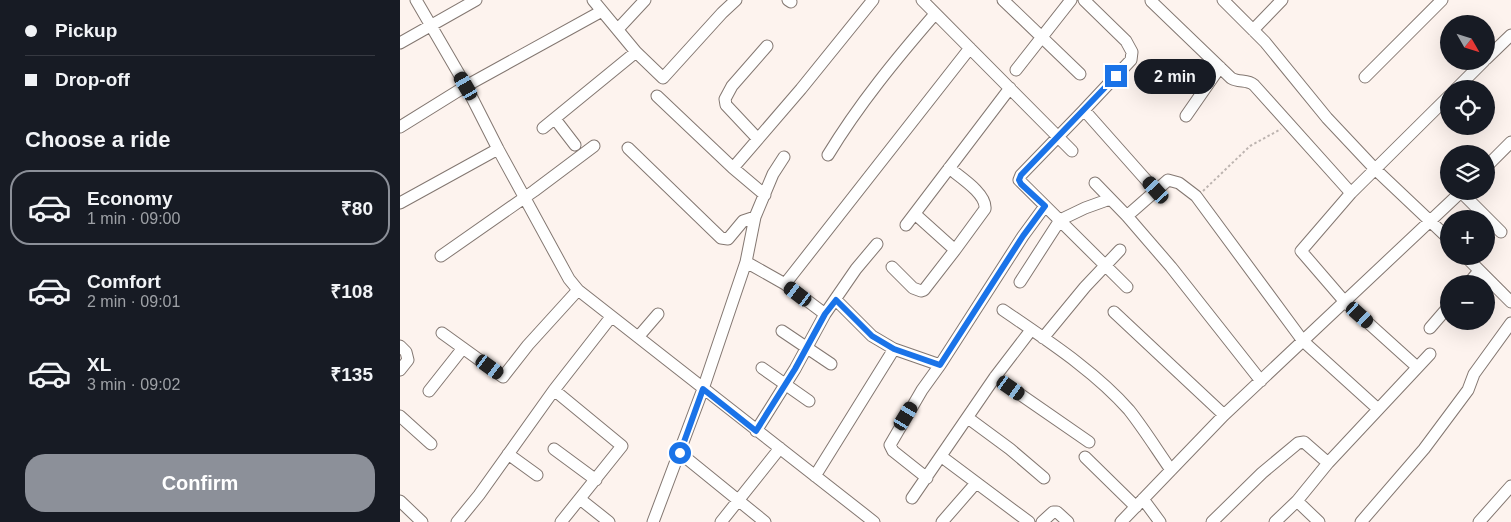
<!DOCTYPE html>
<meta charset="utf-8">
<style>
:root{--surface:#171b24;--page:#20242c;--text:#f1f3f6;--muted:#9ea1a6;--line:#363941;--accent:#8c9099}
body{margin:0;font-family:Helvetica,sans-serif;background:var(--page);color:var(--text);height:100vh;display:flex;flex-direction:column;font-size:19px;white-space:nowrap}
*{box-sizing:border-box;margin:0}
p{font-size:16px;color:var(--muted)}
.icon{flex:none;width:28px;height:28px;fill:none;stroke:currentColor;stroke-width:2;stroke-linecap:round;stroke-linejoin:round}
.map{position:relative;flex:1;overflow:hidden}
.side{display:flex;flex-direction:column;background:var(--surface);width:400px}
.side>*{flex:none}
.top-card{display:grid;align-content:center;height:110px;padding:0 25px;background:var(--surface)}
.needle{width:32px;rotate:129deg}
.fabs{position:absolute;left:1040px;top:15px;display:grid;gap:10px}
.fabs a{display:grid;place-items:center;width:55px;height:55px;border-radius:50%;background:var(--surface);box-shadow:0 5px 20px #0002;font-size:25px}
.end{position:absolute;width:22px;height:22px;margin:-11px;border:6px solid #1a73e8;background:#fff;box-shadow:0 0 0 2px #fff}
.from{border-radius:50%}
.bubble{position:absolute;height:35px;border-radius:18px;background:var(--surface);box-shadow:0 5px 20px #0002;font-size:16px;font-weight:800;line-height:35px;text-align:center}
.car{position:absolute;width:15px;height:30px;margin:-15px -8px;border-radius:6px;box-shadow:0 0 4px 1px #0007;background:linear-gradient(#222 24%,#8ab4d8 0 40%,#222 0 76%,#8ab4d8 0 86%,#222 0)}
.top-card b{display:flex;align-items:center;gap:18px;height:48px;font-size:19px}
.top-card b+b{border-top:1px solid var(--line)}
.top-card i{width:12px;height:12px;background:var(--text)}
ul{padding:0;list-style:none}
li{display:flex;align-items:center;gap:15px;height:75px;margin:0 10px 8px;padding:0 15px;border:2px solid transparent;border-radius:20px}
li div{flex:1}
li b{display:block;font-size:19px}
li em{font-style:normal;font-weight:800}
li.current{border-color:var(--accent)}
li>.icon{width:45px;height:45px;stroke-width:1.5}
h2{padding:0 25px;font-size:22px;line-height:60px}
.button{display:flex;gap:10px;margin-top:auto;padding:10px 25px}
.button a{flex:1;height:58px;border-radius:20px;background:var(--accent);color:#fff;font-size:20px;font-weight:800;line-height:58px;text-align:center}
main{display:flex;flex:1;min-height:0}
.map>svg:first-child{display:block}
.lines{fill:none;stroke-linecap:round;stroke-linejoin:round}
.minor-casing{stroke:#837771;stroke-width:13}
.path{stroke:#bdb4b0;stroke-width:2;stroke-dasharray:2.5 2.5;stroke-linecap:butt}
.minor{stroke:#fff;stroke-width:11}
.route{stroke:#1a73e8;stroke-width:6}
</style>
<main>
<section class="side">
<div class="top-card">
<b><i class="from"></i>Pickup</b>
<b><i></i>Drop-off</b>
</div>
<h2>Choose a ride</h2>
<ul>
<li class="current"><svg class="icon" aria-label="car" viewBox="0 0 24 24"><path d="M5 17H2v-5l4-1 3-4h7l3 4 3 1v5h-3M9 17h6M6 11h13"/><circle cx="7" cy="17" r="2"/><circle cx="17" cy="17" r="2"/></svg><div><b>Economy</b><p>1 min · 09:00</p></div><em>₹80</em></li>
<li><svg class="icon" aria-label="car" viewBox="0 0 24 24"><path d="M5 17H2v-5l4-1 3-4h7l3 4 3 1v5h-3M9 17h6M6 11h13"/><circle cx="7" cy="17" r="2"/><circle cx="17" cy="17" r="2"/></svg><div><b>Comfort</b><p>2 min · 09:01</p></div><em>₹108</em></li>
<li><svg class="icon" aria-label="car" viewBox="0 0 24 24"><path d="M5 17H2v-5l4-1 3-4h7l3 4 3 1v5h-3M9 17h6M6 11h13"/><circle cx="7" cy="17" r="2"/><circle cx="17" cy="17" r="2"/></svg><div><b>XL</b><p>3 min · 09:02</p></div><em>₹135</em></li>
</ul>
<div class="button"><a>Confirm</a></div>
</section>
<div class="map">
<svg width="1111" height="522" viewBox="0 0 1111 522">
<rect width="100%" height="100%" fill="#fdf3ee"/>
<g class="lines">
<defs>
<path id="minor" d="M16 0 66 86 98 149 169 279 178 290 474 522
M193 0 236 52 263 78 322 13 336 0
M388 0 391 2
M522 0 672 151
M603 0 680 74
M684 0 726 41 732 52 731 60 684 110 755 190
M823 0 865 42 927 118 975 169 1049 239
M751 1 831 78C839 83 847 79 854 85L951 193
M218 29 245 0
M853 30 882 0
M0 43 76 0
M1086 59 1111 35
M616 70 671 0
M965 77 1042 0
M1056 89 1084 61
M257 96 333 168 365 195
M684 110 621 175 619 180 727 287
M786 116 820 67
M155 119 175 145
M0 127 66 86 202 11
M143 128 236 52
M357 138 326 105 325 99 332 86 367 46
M228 148 321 238 328 239 343 221 355 217
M428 155C459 104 496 59 535 14
M1086 167 1111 142
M333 168 401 89 473 0
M695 183 727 216 771 267 861 381
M1061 192 1101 232
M0 203 98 149
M515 214 555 250
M727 216 768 180 779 183 796 196 903 341 978 409
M506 225 610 88
M41 256 134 191 194 146
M1065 256 1111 302
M346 262 385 284 425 314
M492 267 513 288 521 291 524 290 555 250 585 209C587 194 560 177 549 168
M620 282 660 220 685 208 710 199
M385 284 570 48
M1068 284 1079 271
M436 300 472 336 494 349
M603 310C645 339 695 371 729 410 744 429 757 450 771 470
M714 312 824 415
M1030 328 1049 306
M382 331 431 364
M42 333 103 377 128 345 178 290
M239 336 258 314
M643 338 685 287 720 250
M0 346 6 352 8 360 0 370
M1017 367 945 302 901 251 951 193 1049 96
M362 368 409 401
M595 377 689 442
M154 390 222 446 161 522
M29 391 63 348
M0 416 31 444
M568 418 610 449 644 478
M356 431 395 369 425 314 456 269 477 244
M154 449 196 480
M280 453 365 522
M108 454 137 475
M542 457 629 522
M685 457 736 507
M415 476 494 349 540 365 623 236 645 206
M527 478 493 451 490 445 522 390 540 365
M512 498 595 377 631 330
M180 499 209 522
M743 499 760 522
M0 501 22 522
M897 501 919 522
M57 522 79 495 154 390 211 317
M253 522 303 389 346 262 355 217 373 174 384 157
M321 522 380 448
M542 522 576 483
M642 522 653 512H657L668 522
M721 522 824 415 1062 191
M812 522 862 473 898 443 904 442 928 463
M875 522 897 501 928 463 1030 354
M961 522 1024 449 1068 390 1074 374 1111 323
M1079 522 1111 486"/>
</defs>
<use href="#minor" class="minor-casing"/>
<path class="path" d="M803 191 850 146 881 129"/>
<use href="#minor" class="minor"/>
</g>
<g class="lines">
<path class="route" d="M280 453 303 389 356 431 395 369 425 314 436 300 472 336 494 349 540 365 623 236 645 206 621 184 619 180 621 175 716 76"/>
</g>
</svg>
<div class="fabs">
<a><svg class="needle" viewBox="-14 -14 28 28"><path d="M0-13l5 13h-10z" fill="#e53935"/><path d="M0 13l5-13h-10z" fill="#9ea1a6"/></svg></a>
<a><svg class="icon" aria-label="locate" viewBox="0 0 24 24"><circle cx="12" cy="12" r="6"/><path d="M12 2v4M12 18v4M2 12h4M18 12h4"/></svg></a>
<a><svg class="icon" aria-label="layers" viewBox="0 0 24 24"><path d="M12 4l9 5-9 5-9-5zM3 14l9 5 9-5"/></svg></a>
<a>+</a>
<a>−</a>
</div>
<i class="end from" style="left:280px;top:453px"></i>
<i class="end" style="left:716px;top:76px"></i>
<div class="bubble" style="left:734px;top:59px;width:82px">2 min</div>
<i class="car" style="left:66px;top:86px;rotate:330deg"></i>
<i class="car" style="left:756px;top:190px;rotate:318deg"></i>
<i class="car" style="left:398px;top:294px;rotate:307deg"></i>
<i class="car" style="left:960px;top:315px;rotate:132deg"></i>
<i class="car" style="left:90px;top:367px;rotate:126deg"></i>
<i class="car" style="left:611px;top:388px;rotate:125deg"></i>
<i class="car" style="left:506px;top:416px;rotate:31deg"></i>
</div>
</main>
